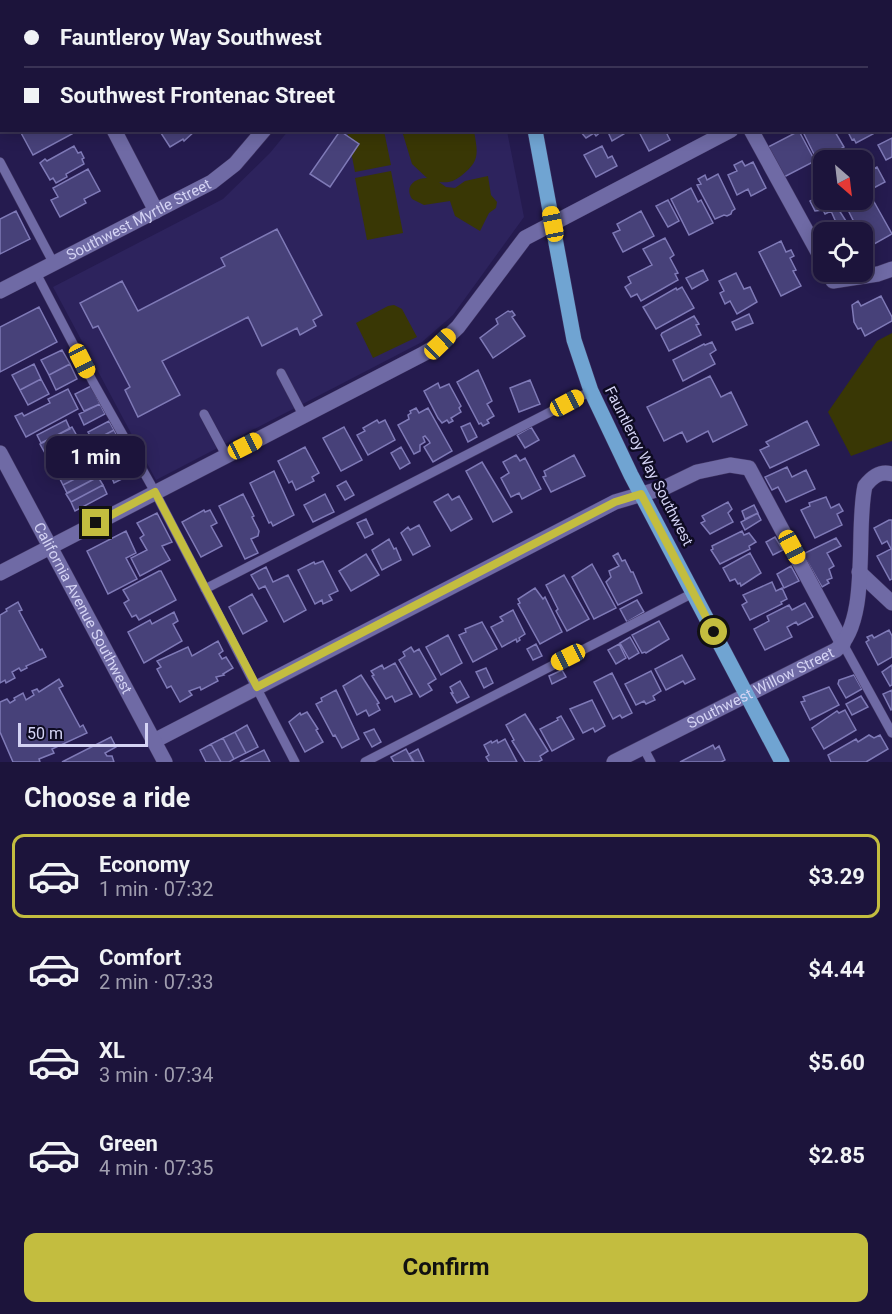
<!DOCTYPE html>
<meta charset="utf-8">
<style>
:root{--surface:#1c143b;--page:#292146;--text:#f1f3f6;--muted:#a09eaf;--line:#3a3355;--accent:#c3bd3f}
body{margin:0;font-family:Roboto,sans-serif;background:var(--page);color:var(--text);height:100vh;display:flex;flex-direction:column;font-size:22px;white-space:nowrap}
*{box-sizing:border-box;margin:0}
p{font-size:20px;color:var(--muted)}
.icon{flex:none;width:33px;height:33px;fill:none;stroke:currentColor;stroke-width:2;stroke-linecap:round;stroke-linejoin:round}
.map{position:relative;height:762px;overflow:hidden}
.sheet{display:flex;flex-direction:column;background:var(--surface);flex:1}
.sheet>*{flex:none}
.hud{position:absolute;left:0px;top:0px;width:892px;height:132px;box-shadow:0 3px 15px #0003,0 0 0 2px var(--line);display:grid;align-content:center;height:132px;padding:0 24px;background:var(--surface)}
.needle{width:39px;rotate:152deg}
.controls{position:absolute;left:813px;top:150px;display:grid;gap:12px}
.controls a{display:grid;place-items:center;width:60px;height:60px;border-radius:12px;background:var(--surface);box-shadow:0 3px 15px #0003,0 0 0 2px var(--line);font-size:30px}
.scale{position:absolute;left:18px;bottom:15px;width:130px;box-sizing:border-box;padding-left:6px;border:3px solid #d4d3f4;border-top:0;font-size:16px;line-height:21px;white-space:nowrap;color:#d4d3f4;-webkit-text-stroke:4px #0e0b22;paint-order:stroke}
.end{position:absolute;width:27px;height:27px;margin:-14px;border:8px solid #c3bd3f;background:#111;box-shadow:0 0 0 3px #111}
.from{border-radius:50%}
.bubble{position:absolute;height:42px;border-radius:12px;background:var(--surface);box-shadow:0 3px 15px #0003,0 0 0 2px var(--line);font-size:20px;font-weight:700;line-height:42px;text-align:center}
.car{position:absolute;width:18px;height:36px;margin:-18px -9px;border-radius:8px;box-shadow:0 0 4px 2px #0007;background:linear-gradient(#f5c518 24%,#345 0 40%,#f5c518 0 76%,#345 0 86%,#f5c518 0)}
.hud b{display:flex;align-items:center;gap:21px;height:57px;font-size:22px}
.hud b+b{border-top:2px solid var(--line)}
.hud i{width:15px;height:15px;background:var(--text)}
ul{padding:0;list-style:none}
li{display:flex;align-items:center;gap:18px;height:84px;margin:0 12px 9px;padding:0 12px;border:3px solid transparent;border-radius:12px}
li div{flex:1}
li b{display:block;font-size:22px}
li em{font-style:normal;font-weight:700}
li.current{border-color:var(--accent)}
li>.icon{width:54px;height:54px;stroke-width:1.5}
h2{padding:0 24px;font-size:27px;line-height:72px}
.cta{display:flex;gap:12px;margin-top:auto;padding:12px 24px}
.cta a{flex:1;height:69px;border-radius:12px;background:var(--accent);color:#111;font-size:24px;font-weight:700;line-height:69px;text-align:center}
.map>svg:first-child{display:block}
.built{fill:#2d235d}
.green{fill:#393705}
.building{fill:#474179;stroke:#7f7ab7;stroke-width:1.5}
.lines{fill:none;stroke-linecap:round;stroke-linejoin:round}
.lane-casing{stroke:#3f3461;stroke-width:10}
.street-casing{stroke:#3f3461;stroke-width:16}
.secondary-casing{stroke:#3f3461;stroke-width:16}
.primary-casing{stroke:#3f3461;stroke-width:16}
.lane{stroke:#6f6aa5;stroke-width:9}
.street{stroke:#6f6aa5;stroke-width:15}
.secondary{stroke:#6f6aa5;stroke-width:15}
.primary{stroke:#70a4d2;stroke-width:15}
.route{stroke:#c3bd3f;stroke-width:8}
.labels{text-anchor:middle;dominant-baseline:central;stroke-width:5;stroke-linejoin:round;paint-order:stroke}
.street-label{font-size:15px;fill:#d4d3f4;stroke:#0e0b22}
</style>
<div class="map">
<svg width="892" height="762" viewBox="0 0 892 762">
<rect width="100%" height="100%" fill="#251b4f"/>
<path class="built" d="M288 131H507L524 217 453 315 422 342 156 480 53 287 223 199 270 153Z"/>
<path class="green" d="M347 131H384L391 165 355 172Z
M402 131H474C478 154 480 161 461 176 453 182 448 183 439 182L446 187 455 188 465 181 488 176 491 195 497 202 496 208 489 213 480 231 455 216 450 201 424 205 412 199C404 186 415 178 427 178L412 164Z
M391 171 403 233 367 240 355 178Z
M394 305 402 309 417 337 373 358 356 323 388 306Z
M892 333V441L851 456 828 412 877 341Z"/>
<path class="building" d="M21 130H73L71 132 72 134 33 155 20 131Z
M159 130H196L184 141 183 139 170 147Z
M603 130 596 136 594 133 586 138 580 131Z
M611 130H623L624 134 612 141 608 132Z
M638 130H665L670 140 649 151Z
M802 130H834L844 147 837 151 841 160H824L823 168 819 160H817Z
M847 130H871L873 134 856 143 854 139 852 140Z
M340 131 359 144 330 187 310 174Z
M799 131 815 161 784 177 768 147Z
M892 138V157L886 160 878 145Z
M74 146 78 153 81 152 84 158 82 159 84 164 66 174 67 177 56 183 53 178 50 180 40 163 45 159 47 161Z
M602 146 608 158 612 156 617 166 596 177 584 155Z
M742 161 745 166 753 162 766 188 751 196 748 189 737 195 728 175 737 171 734 165Z
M877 167 885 182 864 193 862 175Z
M88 169 100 191 84 199 86 203 60 217 51 200 58 197 53 188Z
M718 174 735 209 732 211 731 214 727 216 724 215 715 219 697 185 701 184 698 179 705 175 707 180Z
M691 188 698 202 701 200 713 223 689 235 671 199Z
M824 194V200H836L837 207 853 232H824V241L817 230 835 220 831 211 825 214 823 210 815 211 810 201Z
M668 200 679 221 668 227 656 206Z
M873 200 892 234 867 248 862 240V232H859L848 210 857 205 859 208Z
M16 211 30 239 0 254V219Z
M641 211 654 236 623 252 613 233 620 230 617 224Z
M277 229 322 315 313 320 316 326 300 335 297 328 262 346 248 317 162 361 180 395 138 417 125 390 130 387 98 326 93 328 80 303 122 281 138 311 225 266 221 258Z
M665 238 674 255 670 258 678 273 675 274 678 280 641 301 637 294 631 297 625 287 631 283 628 277 652 265 643 249Z
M781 241 786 252 791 250 794 256 790 258 796 270 793 271 801 286 781 296 759 252Z
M703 270 708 280 692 289 686 278Z
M736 273 744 289 750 287 757 302 737 314 730 301 725 304 720 293 724 291 719 281Z
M682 287 694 308 656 329 643 307 676 288 677 290Z
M881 296 892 317V321L865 336 861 328 858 329 854 322 852 305 858 301 861 306Z
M39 307 57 342 0 372V327Z
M508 311 510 312 512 311 515 315 512 317 525 336 493 358 480 338 498 324 496 319Z
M749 314 753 323 736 330 732 322Z
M694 316 699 324 696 325 701 335 669 351 661 335 662 333Z
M712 342 716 350 710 354 715 364 683 381 673 360 704 344 705 345Z
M62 350 70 364 49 375 41 360Z
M34 364 41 379 20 390 12 375Z
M70 364 77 379 56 390 49 375Z
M478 370 492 401 487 404 494 416 487 420 489 423 483 426 481 423 479 424 457 382Z
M710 376 721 397 731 392 747 425 713 442 708 431 687 442 682 432 664 441 647 407Z
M41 379 49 394 28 405 20 390Z
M530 380 540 404 519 412 510 388Z
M438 383 440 388 449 384 461 406 459 408 461 412 451 418 453 421 449 423 447 420 442 423 438 418 424 391Z
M91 386 100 404 84 411 75 394Z
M68 389 78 409 26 437 15 416 22 413 24 416 50 403 48 399Z
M100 404 105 414 84 425 79 414Z
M416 408 419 413 428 408 452 451 433 462 424 447 430 443 429 441 425 436 423 437 425 442 420 445V451L414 454 398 425 409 419 408 415 411 413 410 411Z
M66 420 70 429 41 443 37 435Z
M377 420 379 423 385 420 395 440 368 455 357 435 365 431 363 428Z
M109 421 114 430 93 441 88 432Z
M807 421 819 445 770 468 760 450 769 446 766 442Z
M470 423 477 437 468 442 461 427Z
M72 427 77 436 45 453 40 444Z
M344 427 362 460 341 471 323 438Z
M531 427 539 440 525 448 517 435Z
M114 430 119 440 98 451 93 441Z
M77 436 81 444 49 461 45 453Z
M78 445 83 454 54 468 50 460Z
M305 447 319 473 312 477 314 481 296 490 292 481 289 483 278 461Z
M401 447 410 463 400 469 391 453Z
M126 453 131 462 110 473 105 464Z
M83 454 87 462 59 477 54 468Z
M516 455 520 461 525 458 541 489 522 499 519 493 511 497 501 478 509 473 503 462Z
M574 455 585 476 551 492 543 477 546 476 544 471Z
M87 462 92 470 63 485 59 477Z
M131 462 136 472 114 483 110 473Z
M482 462 512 512 493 522 466 471Z
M787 467 792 477 806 470 815 489 786 502 778 487 772 490 765 477Z
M92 470 96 478 67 493 63 485Z
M274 471 294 515 273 526 271 522 269 523 250 483Z
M98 477 103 485 71 502 66 494Z
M346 481 354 495 345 500 337 486Z
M103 485 107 494 75 511 71 502Z
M243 494 254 516 252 517 259 531 258 536 251 539 258 553 245 559 219 506Z
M325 494 334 512 313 522 304 505Z
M448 494 452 500 459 496 472 519 451 531 434 502Z
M826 497 831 508 839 504 843 511 837 514 842 525 815 538 801 510 810 506 809 503Z
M728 502 732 509 728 513 733 522 710 534 701 523 705 521 702 516Z
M754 505 758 513 745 519 742 511Z
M204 510 205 512 210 510 217 523 211 526 222 546 201 557 182 522Z
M157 513 172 542 162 546 170 560 140 576 131 558 147 550 140 538 144 535 137 523Z
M756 514H758L761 520 745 530 741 522Z
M366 519 373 534 365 538 357 523Z
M889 520H892V579L890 580 877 556 891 549 887 541 882 544 874 528Z
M419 525 430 546 413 555 401 533 408 527 410 530Z
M126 531 136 553 126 558 137 579 108 594 87 551Z
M742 531 744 535 749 533 756 542 749 546 750 549 720 564 711 550 713 549 712 546Z
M775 537 783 550 773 555 766 542Z
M836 538 841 546 827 553 834 566 829 569 832 578 827 580 829 583 822 587 803 554Z
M389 539 394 549 396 548 401 560 382 570 372 550Z
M618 553 622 561 625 560 631 572H633L642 593 618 605 606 582 611 577 609 571 619 566 613 556Z
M750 553 761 573 741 586 740 583 738 584 735 579 730 581 723 568Z
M366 554 379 575 351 591 339 571Z
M323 561 338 591 329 595 332 600 323 604 322 600 315 604 298 570 314 562 315 564Z
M592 564 616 608 594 619 572 577Z
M791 566 799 581 784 588 777 574Z
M266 567 273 582 288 575 306 610 284 622 265 586 259 589 251 575Z
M159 571H161L176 600 139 620 136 615 132 617 124 603 129 600 123 590Z
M564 575 589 619 567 631 556 611 558 609 546 585Z
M772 582 776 591 782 588 787 599 781 602 782 604 750 620 742 605 747 602 743 595Z
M535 588 543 599 545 597 562 632 540 644 518 604 520 603 518 599Z
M252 594 267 621 243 634 229 607Z
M637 600 644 612 627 622 620 609Z
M18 602 22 610 19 611 40 650 42 649 46 657 26 666 27 668 21 671 19 668 12 672 15 678 6 683 5 680 0 683V615L7 611 6 609Z
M805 603 813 617 798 625 796 622 787 627 792 637 765 650 754 629 769 621 767 616 789 605 792 610Z
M513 610 525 634 519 638 520 640 517 642 516 639 502 647 491 627 503 621 500 617Z
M174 612 178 621 173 624 182 641 144 663 128 632 150 620 152 624Z
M659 621 669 639 646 653 645 652 642 653 632 635Z
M482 622 497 649 473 662 459 635 466 632 465 629Z
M889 630 892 636V657L878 665 866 642 869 640 867 637 872 635 874 638Z
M448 635 462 663 441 675 426 647Z
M630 637 639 653 629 659 620 643Z
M218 641 223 651 219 654 222 659 226 657 233 668 223 674 224 675 216 677 218 681 201 690 200 687 189 691 192 695 180 702 171 686 167 688 157 669 161 667 157 661 188 647 192 656Z
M536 644 542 656 533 660 527 649Z
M619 644 626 658 616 664 608 650Z
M411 647 414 652 419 649 436 679 428 684 432 690 420 697 399 660 405 656 403 652Z
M682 655 695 679 685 684 683 681 666 690 655 669Z
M395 663 412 694 395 702 392 696 386 699 372 676 374 675 371 671 382 665 384 669Z
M892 665V685L890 686 882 672Z
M486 668 493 683 484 688 476 672Z
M562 670 566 677 552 684 549 676Z
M651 671 661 691 653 696 655 700 646 704 644 701 636 705 625 684Z
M612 673 632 713 622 718 620 715 613 719 594 682Z
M361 675 379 703 377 704 380 710 369 716 366 710 357 715 343 686Z
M854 675 862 689 846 698 838 684 839 680Z
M59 679 63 686 59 688 80 727 83 725 87 733 52 749 54 753 39 759 40 762H13L0 732V702L7 699 10 703 15 700 14 698 23 693 26 700 34 695 32 691 37 689 39 692Z
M460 681 469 697 457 703 451 693H453L450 687Z
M829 687 839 705 810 720 801 702 805 701 803 697Z
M336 690 359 739 342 748 335 735 333 736 316 704 322 701 321 698Z
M892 690V709L891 710 883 694Z
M861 696 868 707 852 715 846 704Z
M592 700 605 726 595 732 593 728 583 733 570 709Z
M845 710 856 730 824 749 812 728 837 711 839 713Z
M307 712 318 729 316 730 323 742 305 752 289 722 300 713 301 715Z
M525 714 548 751 540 756 542 760 538 762H525L512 741 514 740 506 725Z
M561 716 574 739 552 751 540 729 558 720 557 718Z
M247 725 258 747 246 753 235 732Z
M374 729 381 742 372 747 364 733Z
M235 732 246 753 234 759 223 738Z
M869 735 874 738 880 735 888 749 866 762H831L828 755 856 739 858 742Z
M111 737 116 747 105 753 107 756H112L114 762H62Z
M223 738 234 759 229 762H221L211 744Z
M505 739 517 762H489L486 757 489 755 484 745 491 741 492 743 497 740 498 743Z
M211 744 221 762H206L200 750Z
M713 745 715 749 719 746 725 760 721 762H680Z
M406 749 413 762H394L391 757Z
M418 749 424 762H414L409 754Z
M264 750 270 762H240Z"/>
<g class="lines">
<defs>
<path id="lane" d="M0 162 54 264
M36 273 93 382 155 492 295 762
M281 373 303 415
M204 414 226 455
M205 589 591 391
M843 644 892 733
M643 747 651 762
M365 762 693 593"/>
<g id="street">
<path d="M46 0 47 2"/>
<path d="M242 0 243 2"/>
<path d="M683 0 684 2"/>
<path d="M433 2 437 0"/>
<path d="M891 46H892"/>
<path d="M114 130 156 211"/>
<path d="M751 130 824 263"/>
<path d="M833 281 878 274 892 269"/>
<path id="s1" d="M0 291 212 182 235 164 264 130"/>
<path d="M859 572 892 603"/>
<path d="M0 573 423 354 440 344 458 327 525 238 731 130"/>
<path d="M154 741 615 502 666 487 697 472 730 465 749 468 843 644"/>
<path id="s2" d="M614 762 836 650C871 621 855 529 865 486 872 477 880 470 892 474"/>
</g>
<g id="secondary">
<path id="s3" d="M0 453 165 762"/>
</g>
<path id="primary" d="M511 0V2
M535 130 574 340 591 391 631 475 782 762"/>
</defs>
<use href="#lane" class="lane-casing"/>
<use href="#street" class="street-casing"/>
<use href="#secondary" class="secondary-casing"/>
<use href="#primary" class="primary-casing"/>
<use href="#lane" class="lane"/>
<use href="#street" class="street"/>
<use href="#secondary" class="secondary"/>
<use href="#primary" class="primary"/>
</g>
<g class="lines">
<path class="route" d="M96 523 155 492 257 687 615 502 641 494 714 632"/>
</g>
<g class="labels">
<g class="street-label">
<text stroke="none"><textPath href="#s1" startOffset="156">Southwest Myrtle Street</textPath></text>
<text transform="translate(649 466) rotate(63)">Fauntleroy Way Southwest</text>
<text stroke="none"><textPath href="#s3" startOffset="176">California Avenue Southwest</textPath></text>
<text stroke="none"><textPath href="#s2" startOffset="164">Southwest Willow Street</textPath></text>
</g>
</g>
</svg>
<div class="controls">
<a><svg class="needle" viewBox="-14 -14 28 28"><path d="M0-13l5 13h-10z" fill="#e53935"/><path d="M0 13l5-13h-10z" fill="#a09eaf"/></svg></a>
<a><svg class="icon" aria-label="locate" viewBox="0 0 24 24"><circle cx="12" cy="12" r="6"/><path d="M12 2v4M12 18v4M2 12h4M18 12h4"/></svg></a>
</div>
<div class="scale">50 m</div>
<i class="end from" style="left:714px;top:632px"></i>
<i class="end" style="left:96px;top:523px"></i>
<div class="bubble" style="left:46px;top:436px;width:99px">1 min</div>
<i class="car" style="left:553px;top:224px;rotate:349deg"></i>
<i class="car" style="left:440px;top:344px;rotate:46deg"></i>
<i class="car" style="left:82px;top:361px;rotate:153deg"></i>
<i class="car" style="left:567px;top:403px;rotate:62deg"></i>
<i class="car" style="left:245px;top:446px;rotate:63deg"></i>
<i class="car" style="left:792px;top:547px;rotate:152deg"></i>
<i class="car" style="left:568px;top:657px;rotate:243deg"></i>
<div class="hud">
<b><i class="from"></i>Fauntleroy Way Southwest</b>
<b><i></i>Southwest Frontenac Street</b>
</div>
</div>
<section class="sheet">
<h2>Choose a ride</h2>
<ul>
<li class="current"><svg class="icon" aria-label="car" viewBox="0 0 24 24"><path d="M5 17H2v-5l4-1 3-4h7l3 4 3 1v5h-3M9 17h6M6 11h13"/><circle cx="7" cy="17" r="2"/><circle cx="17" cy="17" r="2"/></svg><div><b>Economy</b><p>1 min · 07:32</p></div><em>$3.29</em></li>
<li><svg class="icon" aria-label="car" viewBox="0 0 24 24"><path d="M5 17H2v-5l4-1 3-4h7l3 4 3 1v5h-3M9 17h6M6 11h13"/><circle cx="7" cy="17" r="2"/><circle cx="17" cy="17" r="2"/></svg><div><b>Comfort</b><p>2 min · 07:33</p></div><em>$4.44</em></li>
<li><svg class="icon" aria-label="car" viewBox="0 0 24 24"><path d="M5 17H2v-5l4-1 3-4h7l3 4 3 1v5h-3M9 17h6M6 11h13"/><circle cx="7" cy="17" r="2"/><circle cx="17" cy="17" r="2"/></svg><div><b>XL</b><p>3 min · 07:34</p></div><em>$5.60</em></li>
<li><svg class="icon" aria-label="car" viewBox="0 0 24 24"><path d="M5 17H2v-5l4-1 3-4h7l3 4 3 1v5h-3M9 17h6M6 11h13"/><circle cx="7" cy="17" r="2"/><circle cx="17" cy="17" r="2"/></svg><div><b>Green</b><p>4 min · 07:35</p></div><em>$2.85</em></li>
</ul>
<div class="cta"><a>Confirm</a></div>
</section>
